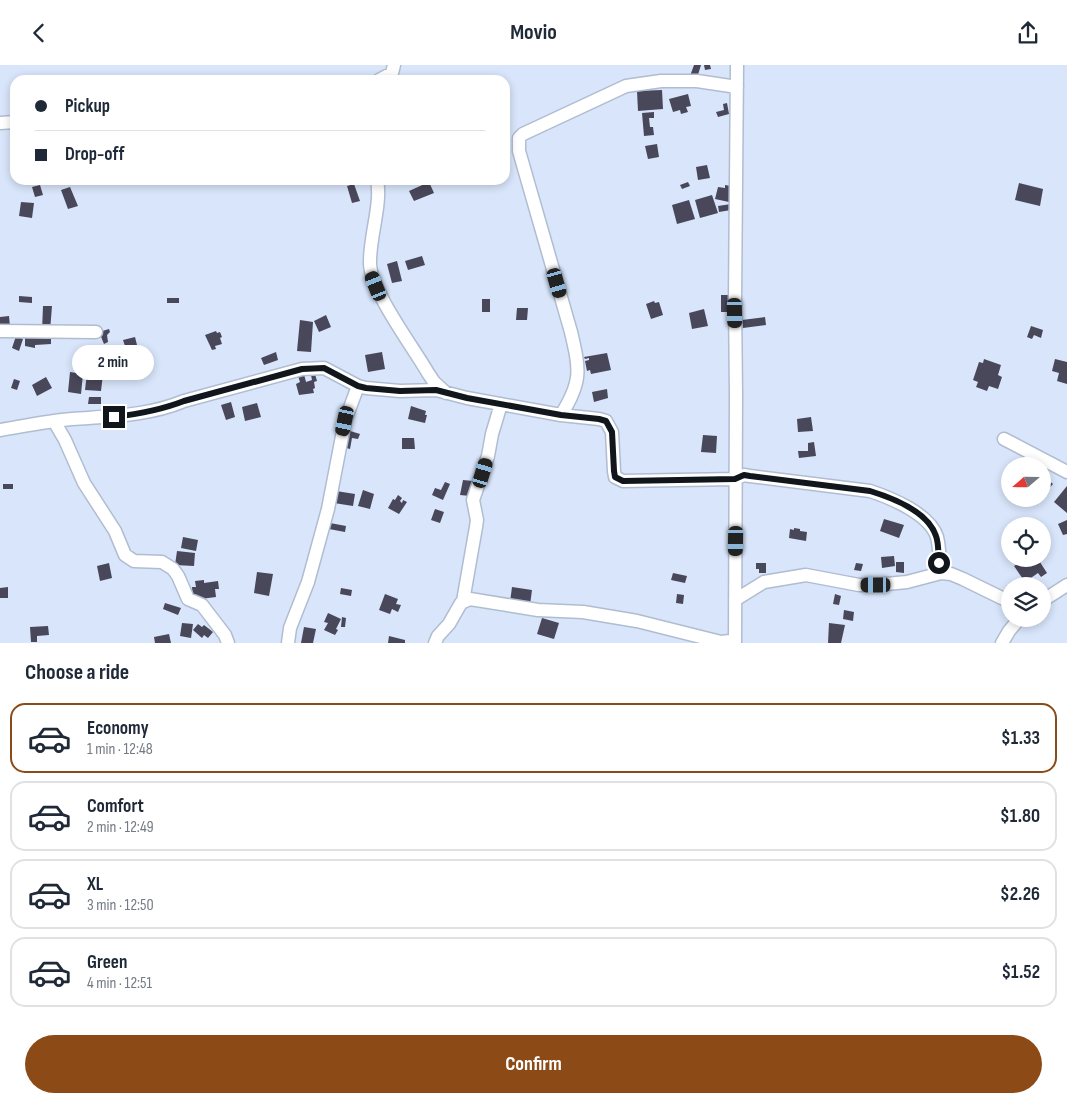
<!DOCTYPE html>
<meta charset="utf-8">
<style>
:root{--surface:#fff;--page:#f6f6f7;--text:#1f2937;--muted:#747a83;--line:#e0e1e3;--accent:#8b4a16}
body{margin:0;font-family:"Sofia Sans Condensed",sans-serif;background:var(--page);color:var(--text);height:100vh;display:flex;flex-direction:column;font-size:19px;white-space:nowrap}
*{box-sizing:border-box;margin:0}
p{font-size:16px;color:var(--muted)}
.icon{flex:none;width:28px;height:28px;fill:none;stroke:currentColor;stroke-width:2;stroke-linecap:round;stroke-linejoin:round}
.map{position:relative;height:578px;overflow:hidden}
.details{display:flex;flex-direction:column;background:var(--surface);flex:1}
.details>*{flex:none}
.guide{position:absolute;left:10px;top:10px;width:500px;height:110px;border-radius:15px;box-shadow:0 2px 8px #0003;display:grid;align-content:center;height:110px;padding:0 25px;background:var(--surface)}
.needle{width:32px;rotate:250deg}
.tools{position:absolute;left:1001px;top:392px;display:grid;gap:10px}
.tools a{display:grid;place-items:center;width:50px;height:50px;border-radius:50%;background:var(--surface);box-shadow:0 2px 8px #0003;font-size:25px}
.end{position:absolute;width:22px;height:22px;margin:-11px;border:6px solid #11151c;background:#fff;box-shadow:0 0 0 2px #fff}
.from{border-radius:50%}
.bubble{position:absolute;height:35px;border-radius:18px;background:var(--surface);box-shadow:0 2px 8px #0003;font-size:16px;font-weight:700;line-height:35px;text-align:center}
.car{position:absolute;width:15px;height:30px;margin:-15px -8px;border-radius:6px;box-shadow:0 0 4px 1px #0007;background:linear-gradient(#222 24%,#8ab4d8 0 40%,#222 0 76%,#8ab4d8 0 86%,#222 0)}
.guide b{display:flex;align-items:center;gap:18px;height:48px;font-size:19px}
.guide b+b{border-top:1px solid var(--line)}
.guide i{width:12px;height:12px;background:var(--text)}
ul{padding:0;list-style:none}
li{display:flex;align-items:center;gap:15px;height:70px;margin:0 10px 8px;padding:0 15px;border:2px solid var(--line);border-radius:15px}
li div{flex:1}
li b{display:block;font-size:19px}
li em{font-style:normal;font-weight:700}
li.current{border-color:var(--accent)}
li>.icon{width:45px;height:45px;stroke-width:1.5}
h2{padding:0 25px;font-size:22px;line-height:60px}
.cta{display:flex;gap:10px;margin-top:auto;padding:10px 25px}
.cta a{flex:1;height:58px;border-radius:30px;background:var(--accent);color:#fff;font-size:20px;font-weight:700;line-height:58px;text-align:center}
header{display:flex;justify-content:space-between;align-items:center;height:65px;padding:0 25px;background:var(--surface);font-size:22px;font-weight:700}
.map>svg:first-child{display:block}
.building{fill:#49475a}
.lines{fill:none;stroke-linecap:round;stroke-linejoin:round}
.minor-casing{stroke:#b0bdd1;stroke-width:15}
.minor{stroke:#fff;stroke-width:12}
.route{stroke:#11151c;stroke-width:6}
</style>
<header><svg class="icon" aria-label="back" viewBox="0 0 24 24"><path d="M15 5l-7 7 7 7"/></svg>Movio<svg class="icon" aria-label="share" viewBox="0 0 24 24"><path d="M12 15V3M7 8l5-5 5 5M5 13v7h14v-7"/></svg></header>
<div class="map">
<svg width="1067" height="578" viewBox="0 0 1067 578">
<rect width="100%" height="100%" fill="#d8e5fa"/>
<path class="building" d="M694 0H701L697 13 690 11Z
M704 0H710L711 4 705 5Z
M662 25 663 44 638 46 637 26Z
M688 29 691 41 686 42 688 47 681 49 680 45 673 47 669 34Z
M727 38 729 49 718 52 716 47 724 45 723 39Z
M654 47V53H649L650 62H653L654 70 644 71 642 48Z
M657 79 659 92 648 94 645 81Z
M707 100 710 113 698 115 696 102Z
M429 117 434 128 414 136 409 126Z
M688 117 690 121 682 124 680 120Z
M1019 118 1043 124 1040 141 1015 135Z
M354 119 360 136 352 138 347 121Z
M40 120 43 130 35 132 32 122Z
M725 120 731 121 729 137 715 134 718 122 725 123Z
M70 122 78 141 68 144 61 125Z
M712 130 718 148 700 153 695 135Z
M689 135 695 154 677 159 672 140Z
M21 137 34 138 32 153 19 151Z
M731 139V145L719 147 718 141Z
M422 191 425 200 408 205 405 196Z
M397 196 402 216 392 218 387 199Z
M721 230H729V247H721Z
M19 231 32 232V238L19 237Z
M167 233H179V238H167Z
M482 234H490V247H482Z
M654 236 655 238 659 237 663 250 651 254 646 239Z
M43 241H52L50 266H42Z
M517 243H528L527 255H516Z
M704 244 708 261 692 264 689 248Z
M326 250 331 262 319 267 314 256Z
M9 251 10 262 0 263V252Z
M765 252 766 260 743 263 742 255Z
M300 255 313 257 311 287 297 286Z
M1031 261 1043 265 1041 273 1034 270 1032 274 1027 272Z
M109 264 110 267 107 270 108 277 104 279 99 267Z
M216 266 217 268 220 267 222 272 220 273 222 279 215 281 216 284 212 285 205 270Z
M16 271 23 274 19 286 12 283Z
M51 271V279L35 280V283L25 281V272Z
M135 272 137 280 126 284 123 275Z
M276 287 278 295 264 300 261 293Z
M382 287 385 304 368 307 365 290Z
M607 288 611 305 591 309 590 305 587 306 585 296 589 295V293L585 294 584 292Z
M984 294 1001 300 998 310 1002 312 998 324 989 321 987 326 976 322 978 317 973 315 979 297 983 298Z
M1055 294 1067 297V319L1057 316 1059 308 1052 306Z
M70 307 83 309 81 329 68 327Z
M87 308 103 309 101 326 85 325Z
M304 309 306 317 312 315 311 310 315 309 317 316 314 317 315 323 313 324 314 328 299 330 296 319 300 317 298 311Z
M46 312 52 323 37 331 32 320Z
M14 314 20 316 17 325 11 323Z
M607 324 608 333 594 337 592 327Z
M89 332H101V339H88Z
M231 337 235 352 226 355 221 340Z
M257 338 261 352 245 356 242 342Z
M411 341 426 346 425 350H427L425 358 408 354Z
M811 352 813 366 798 367 797 354Z
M347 365 360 369 358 374 352 373 350 384 343 382Z
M703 370 717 371 716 388 701 387Z
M402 373H414L415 384H402Z
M814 377 816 391 799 393 798 386H808V378Z
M1042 410 1053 419 1042 431Z
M463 415 473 416 470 431 460 430Z
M445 417 450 419 443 435 432 430 435 423 441 425Z
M3 419H13V424H3Z
M1067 421V448L1054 437Z
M363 425 374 429 370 444 358 441Z
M336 426 355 429 353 441 334 438Z
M398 430 402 433 400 436 402 438 403 435 407 437 399 449 388 443 393 434 395 435Z
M1030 434H1041L1036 439Z
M435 444 444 447 440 458 431 455Z
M884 454 904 460 899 473 880 466Z
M1067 455V469L1063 470 1058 459Z
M330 458 346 461 345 467 329 464Z
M794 463 800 464V466L807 467 806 476 789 473 790 464 794 465Z
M183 472 198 475 196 486 181 483Z
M177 486 195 488 194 501 175 500Z
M894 491 895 501 882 503 881 492Z
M1026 494H1038L1047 508 1041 512 1038 508 1025 517 1014 501Z
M896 497H904V508L896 507Z
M109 498 112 513 100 516 97 501Z
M756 498H766V508H759V504H756Z
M856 498 863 499 861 506 854 505Z
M257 507 273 509 269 531 254 528Z
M673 508 687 511 685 518 671 515Z
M204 515V518L218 516 219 524H215L216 532 193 535 192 522H196L195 516Z
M8 522V533H0V523Z
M512 522 532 525 530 540 510 537Z
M341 523 352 525 351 531 340 529Z
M385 529 398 534 396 539 401 540 398 547 392 544 390 549 379 545Z
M677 529 684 530 683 539 676 538Z
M835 529 841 531 839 540 833 539Z
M165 538 181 543 178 550 163 544Z
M844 545 854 547 853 556 843 554Z
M328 548 341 554 336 564 338 565 335 570 324 565 328 558 324 557Z
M342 552 346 553 345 562H341Z
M542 553 559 558 554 574 537 569Z
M182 558 193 559 191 573 180 571Z
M829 558 845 560 841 578H828Z
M198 559 202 562 204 560 213 567 208 573 204 570 202 573 193 565Z
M48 561 49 570 37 571V577H31L30 562Z
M304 562 316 564 313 578H301Z
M169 569 171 578H155L154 572Z
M389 571 405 575V578H388Z"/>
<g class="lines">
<defs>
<path id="minor" d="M379 15 392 8 394 0
M0 58 15 57
M377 115C382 139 369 173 370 199 371 226 413 282 428 308L434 317 446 328
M0 266 96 267
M561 350C582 317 580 305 571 267L519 86V73L523 69 626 21 661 16H697L737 22
M54 356 65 375 84 418 115 466 125 490 134 496 162 497 173 504 178 511 188 534 202 540 225 570 228 578
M0 365C24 361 48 356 72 354 111 351 148 351 184 336L302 304 324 303 358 321 366 323 400 326 436 325 467 333 561 350 599 354 606 356 612 367 614 406 615 412 623 416 735 414 744 410 750 411 870 426C891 433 930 449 937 472 940 483 939 496 941 508
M1004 374 1067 407
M735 535 764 517 806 510 859 520H876L907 517 941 508 951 509 963 514 1010 537
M463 536 476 462 477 455 473 435 488 391 492 369 501 339
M1042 536 1067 520
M288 578 290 563 308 517 328 444 345 356 358 321
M435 578 438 571 449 559 461 538 470 534 538 545 583 547 637 556 721 577 730 576 732 578
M735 578 736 330 735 236 737 0
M1002 578 1009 566 1019 554"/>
</defs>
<use href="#minor" class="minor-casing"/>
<use href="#minor" class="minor"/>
</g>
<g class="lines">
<path class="route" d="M114 352C139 349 161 345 184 336L302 304 324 303 358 321 366 323 400 326 436 325 467 333 561 350 599 354 606 356 612 367 614 406 615 412 623 416 735 414 744 410 750 411 870 426C893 433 928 447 936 471 939 479 938 489 939 498"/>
</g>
</svg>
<div class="tools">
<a><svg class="needle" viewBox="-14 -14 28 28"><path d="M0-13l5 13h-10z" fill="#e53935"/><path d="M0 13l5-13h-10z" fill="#747a83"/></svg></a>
<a><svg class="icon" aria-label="locate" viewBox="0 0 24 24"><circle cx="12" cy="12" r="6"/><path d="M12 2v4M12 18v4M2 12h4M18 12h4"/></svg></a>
<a><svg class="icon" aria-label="layers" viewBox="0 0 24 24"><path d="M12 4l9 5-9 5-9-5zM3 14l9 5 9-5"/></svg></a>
</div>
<i class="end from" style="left:939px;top:498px"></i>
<i class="end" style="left:114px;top:352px"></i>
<div class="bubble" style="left:72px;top:280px;width:82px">2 min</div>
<i class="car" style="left:557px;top:218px;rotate:164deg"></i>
<i class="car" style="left:376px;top:221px;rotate:338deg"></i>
<i class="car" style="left:735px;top:248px;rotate:179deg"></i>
<i class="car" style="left:345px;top:356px;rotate:192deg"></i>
<i class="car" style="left:483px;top:408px;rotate:17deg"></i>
<i class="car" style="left:736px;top:476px;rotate:181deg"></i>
<i class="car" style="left:876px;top:520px;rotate:270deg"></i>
<div class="guide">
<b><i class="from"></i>Pickup</b>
<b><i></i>Drop-off</b>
</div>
</div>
<section class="details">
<h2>Choose a ride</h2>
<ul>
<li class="current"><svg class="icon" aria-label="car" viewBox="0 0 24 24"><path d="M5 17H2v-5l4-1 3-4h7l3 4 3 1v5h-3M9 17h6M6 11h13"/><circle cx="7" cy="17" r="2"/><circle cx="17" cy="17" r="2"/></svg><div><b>Economy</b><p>1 min · 12:48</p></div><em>$1.33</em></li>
<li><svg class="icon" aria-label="car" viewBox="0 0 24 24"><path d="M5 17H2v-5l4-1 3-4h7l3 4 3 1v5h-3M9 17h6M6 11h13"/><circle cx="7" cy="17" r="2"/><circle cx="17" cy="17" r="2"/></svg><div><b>Comfort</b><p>2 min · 12:49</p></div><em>$1.80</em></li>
<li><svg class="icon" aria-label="car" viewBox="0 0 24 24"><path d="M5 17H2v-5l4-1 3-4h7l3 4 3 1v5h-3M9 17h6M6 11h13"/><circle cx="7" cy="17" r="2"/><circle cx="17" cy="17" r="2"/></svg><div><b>XL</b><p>3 min · 12:50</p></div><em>$2.26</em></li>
<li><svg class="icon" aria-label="car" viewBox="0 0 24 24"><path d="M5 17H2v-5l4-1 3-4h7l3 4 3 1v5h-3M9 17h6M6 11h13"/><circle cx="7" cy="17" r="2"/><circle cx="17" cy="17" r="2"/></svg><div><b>Green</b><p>4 min · 12:51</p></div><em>$1.52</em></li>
</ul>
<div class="cta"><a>Confirm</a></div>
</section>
